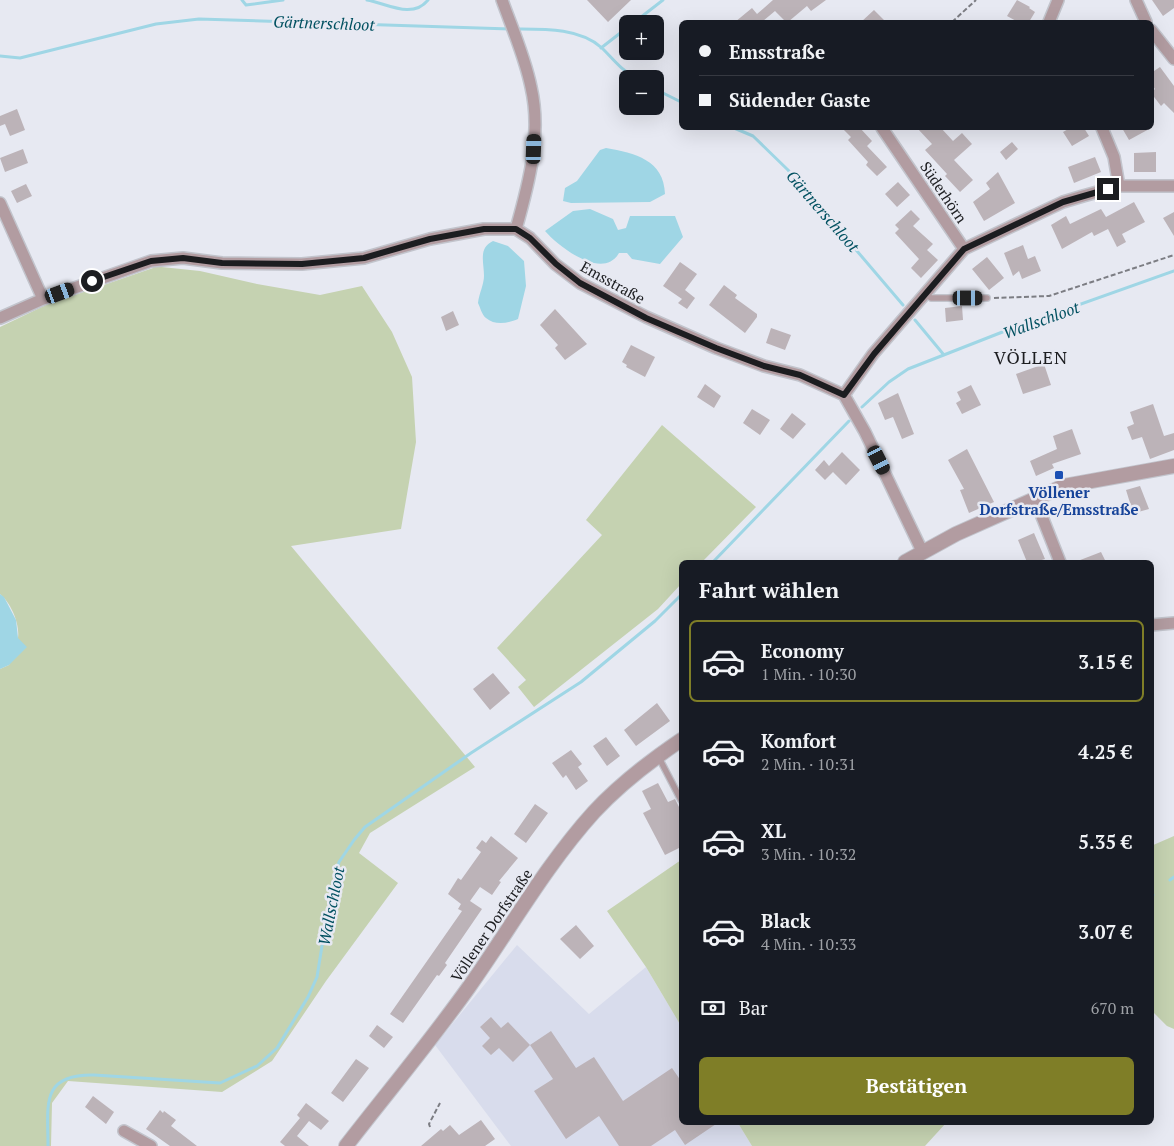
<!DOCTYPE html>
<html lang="de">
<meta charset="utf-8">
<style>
:root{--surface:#171b24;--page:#242831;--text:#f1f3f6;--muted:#9ea1a6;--line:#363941;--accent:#7f7e27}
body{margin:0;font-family:"PT Serif",serif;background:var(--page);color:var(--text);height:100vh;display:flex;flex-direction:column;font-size:19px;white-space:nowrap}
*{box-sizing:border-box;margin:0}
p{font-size:16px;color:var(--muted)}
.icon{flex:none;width:28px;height:28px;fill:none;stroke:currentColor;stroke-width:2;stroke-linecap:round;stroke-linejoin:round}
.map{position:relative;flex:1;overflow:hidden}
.panel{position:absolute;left:679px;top:560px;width:475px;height:565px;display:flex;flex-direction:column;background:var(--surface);border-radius:8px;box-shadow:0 5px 20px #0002}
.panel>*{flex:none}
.banner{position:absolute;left:679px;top:20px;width:475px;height:110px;border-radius:8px;box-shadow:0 5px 20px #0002;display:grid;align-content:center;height:110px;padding:0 20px;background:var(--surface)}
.controls{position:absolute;left:619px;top:15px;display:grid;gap:10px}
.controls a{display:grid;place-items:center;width:45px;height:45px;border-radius:8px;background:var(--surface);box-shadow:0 5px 20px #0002;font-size:25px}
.end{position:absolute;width:22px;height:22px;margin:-11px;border:6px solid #1c1d20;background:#fff;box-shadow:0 0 0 2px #fff}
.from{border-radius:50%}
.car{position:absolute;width:15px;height:30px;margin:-15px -8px;border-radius:6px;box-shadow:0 0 4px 1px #0007;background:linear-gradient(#222 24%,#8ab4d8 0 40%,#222 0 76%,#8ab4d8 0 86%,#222 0)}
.banner b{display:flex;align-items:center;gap:18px;height:48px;font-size:19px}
.banner b+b{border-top:1px solid var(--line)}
.banner i{width:12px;height:12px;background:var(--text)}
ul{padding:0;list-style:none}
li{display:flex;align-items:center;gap:15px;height:82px;margin:0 10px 8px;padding:0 10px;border:2px solid transparent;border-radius:8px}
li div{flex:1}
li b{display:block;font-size:19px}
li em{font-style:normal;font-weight:700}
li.current{border-color:var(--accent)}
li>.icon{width:45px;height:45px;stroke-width:1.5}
h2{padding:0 20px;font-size:22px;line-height:60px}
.pay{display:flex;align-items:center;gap:12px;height:55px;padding:0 20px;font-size:19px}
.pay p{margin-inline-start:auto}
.primary-button{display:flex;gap:10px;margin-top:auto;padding:10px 20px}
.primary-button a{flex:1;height:58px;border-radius:8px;background:var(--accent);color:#fff;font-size:20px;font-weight:700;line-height:58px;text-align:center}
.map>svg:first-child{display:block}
.built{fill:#d8dcec}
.green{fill:#c5d2b1}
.water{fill:#9fd6e5}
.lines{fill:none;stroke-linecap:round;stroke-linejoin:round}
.stream{stroke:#9fd6e5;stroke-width:3}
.building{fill:#bcb3b8}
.service-casing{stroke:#c2c4cc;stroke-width:8}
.minor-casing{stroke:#c2c4cc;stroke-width:14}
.tertiary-casing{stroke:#c2c4cc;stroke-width:16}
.path{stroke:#7c7d83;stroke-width:2;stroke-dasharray:5 2.5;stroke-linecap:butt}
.service{stroke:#b29ca1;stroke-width:5.5}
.minor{stroke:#b29ca1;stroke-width:11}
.tertiary{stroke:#b29ca1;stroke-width:14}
.route{stroke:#1c1d20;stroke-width:6}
.transit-dot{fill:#1a4fb4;stroke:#e7e9f2;stroke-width:2}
.labels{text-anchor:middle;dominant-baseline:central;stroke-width:5;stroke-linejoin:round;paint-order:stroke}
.street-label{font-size:15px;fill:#1c1d20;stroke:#e7e9f2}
.transit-label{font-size:15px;font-weight:bold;fill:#164399;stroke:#e7e9f2}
.water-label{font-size:16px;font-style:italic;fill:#005060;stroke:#e7e9f2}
.quarter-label{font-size:18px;letter-spacing:1px;fill:#1c1d20;stroke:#e7e9f2}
</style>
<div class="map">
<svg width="1174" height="1146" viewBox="0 0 1174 1146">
<rect width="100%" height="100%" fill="#e7e9f2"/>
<path class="built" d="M517 945 589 1014 646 967 681 1026V1122L738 1123 752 1146H511L435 1045Z"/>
<path class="green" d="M152 266 200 271 257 284 320 295 362 286 392 332 412 377 416 442 401 529 291 546 475 767 370 833 359 853 398 883 326 981 272 1061 222 1092 68 1081 52 1103 51 1146H0V669L9 665C12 657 17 647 18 638 20 624 11 603 0 594V327L46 305 153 268Z
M662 425 756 507 702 562H681V584L658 609 534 707 518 687 526 680 497 648 602 535 586 520Z
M1174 836V1029L1167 1026 1151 1010V846Z
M681 860V1026L646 967 607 911Z
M738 1123H946L925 1146H752Z"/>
<path class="water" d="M606 148C635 153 664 160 665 194L650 202 571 203 563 201 565 188 577 181 600 150Z
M590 209 613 219 618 230 626 228 630 216H675L683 237 660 264 632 259 627 253H619C603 281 559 247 545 231L573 211Z
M493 241 508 246 524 261 526 286 518 319C509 323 495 326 486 318 482 315 480 307 478 303 479 294 484 284 484 276 484 262 478 248 493 241Z
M0 594 4 597 16 620 18 638 27 647 9 665 0 669Z"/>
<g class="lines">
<path class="stream" d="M242 0 246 5 283 0
M367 0C386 3 412 20 428 0
M632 24 663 0
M516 29C544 29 580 28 602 48 615 61 620 69 637 79
M601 48 628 27
M0 56 20 58 156 24 199 19 510 29
M655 89 681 102
M734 128 753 136 788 170 903 305
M915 320 944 355
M862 407 889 382 908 369 1005 331 1174 271
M713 562 849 421
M1170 880 1174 877
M1151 897 1153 895
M48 1146C48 1105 40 1074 94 1075L220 1083 257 1066 277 1048 308 997 317 977 326 921 339 862 354 840 365 827 471 753 581 682 655 621 681 595"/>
</g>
<path class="building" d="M587 0H631L608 22Z
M773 0H826L811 11 807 6 788 22H786L775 11 763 21 764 22H735L752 8 757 14Z
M1017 0 1030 7 1029 8 1035 12 1029 22H1018L1007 16Z
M1152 0H1174V8L1163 16Z
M874 10 886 22H861Z
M1160 67 1174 86V113L1164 103 1161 106 1151 93 1155 89 1151 83V73Z
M17 109 25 130 10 136 5 124 0 126V116Z
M842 128H860L872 141 867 146 887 167 877 176 866 165 868 162 848 140 851 137Z
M917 128H941L953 141 962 133 972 144 954 160 973 180 960 192 945 176 947 174 925 150 932 144Z
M1070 128H1084L1089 136 1072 146 1063 132Z
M1122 128H1151L1129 140Z
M1012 142 1018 149 1006 160 1000 152Z
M23 149 28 163 5 172 0 158Z
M1156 152V172H1134V153Z
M1095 157 1101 172 1074 183 1068 167Z
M998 172 1015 203 984 221 973 202 990 189 986 183Z
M898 182 910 195 897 207 885 194Z
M26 184 32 196 17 203 11 191Z
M1134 202 1145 222 1122 234 1126 242 1117 247 1108 229 1094 236 1092 232 1062 249 1051 225 1066 216 1070 224 1101 209 1106 217Z
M911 210 920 219 913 226 933 244 927 250 938 260 921 278 911 268 919 259 895 233 899 229 895 225Z
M1174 212V236L1163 218Z
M1023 245 1028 259 1035 256 1041 271 1022 279 1019 271 1013 276 1004 253Z
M987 257 1004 278 989 290 972 269Z
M680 262 697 274 685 290 695 298 687 309 678 303 682 299 663 286Z
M724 285 737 295 735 298 757 314V317L745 333 709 305Z
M962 306 963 320 946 322 945 308Z
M555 309 587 344 565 360 555 348 558 345 540 325Z
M453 311 459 325 446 331 441 317Z
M771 328 791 335 785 350 766 343Z
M631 345 655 357 645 377 626 367 627 365 622 362Z
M1044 364 1051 385 1023 394 1016 374Z
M705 384 721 396 714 408 697 397Z
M971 385 981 405 962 414 956 403 961 400 957 392Z
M898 393 914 434 902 439 893 417 885 420 878 403Z
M1153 404 1164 436 1174 433V450L1150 459 1142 437 1132 440 1127 427 1134 424 1130 412Z
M752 409 770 420 760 435 743 423Z
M792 413 806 424 793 439 780 429Z
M1072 429 1081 454 1052 464 1054 468 1036 476 1030 461 1057 449 1053 436Z
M967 449 994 502 969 513 960 490 964 489 948 460Z
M842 452 860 470 846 485 833 472 825 480 815 470 824 460 829 466Z
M1140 486 1149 509 1131 514 1128 504 1130 503 1126 490Z
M1034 533 1045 559 1035 562H1027L1018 540Z
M1101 552 1106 562H1075Z
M493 673 510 693 490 710 473 689Z
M657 703 670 721 636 746 624 730Z
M606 737 620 756 607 766 593 746Z
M571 750 582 764 578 767 588 781 576 790 566 775 563 778 552 763Z
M658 783 668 802 675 799 681 811V847L665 855 643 813 651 809 642 791Z
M535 804 548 813 526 843 514 834Z
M491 836 518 858 499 881 501 882 492 895 480 887 470 901 482 909 445 963 447 965 439 976 437 975 403 1023 390 1014 462 911 458 909 461 904 448 894 458 878 461 880 481 852 476 848 482 840 486 843Z
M576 925 594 946 580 959 560 939Z
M491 1017 501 1028 508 1022 530 1045 513 1062 499 1048 491 1055 482 1046 490 1038 480 1027Z
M377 1025 393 1037 384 1048 369 1036Z
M551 1031 576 1068 594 1057 623 1101 672 1068 681 1081V1122H719L685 1145 675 1130 651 1146H619L599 1116 566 1139 534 1091 553 1079 530 1045Z
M356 1059 369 1068 343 1102 331 1093Z
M93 1096 114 1112 106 1124 85 1107Z
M306 1103 329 1121 321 1130 309 1121 297 1136 309 1146H285L280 1142 300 1118 297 1115Z
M160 1110 163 1113 164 1111 176 1120 171 1126 197 1146H170L146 1129Z
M481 1120 495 1139 485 1146H421L441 1129 443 1131 450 1125 459 1135Z"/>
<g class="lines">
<defs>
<path id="service" d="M925 294 931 298H987
M658 756 681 800"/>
<path id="minor" d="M502 0C512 28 525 57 531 87 542 134 529 183 516 229
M1136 0 1146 22
M1049 22 1058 0
M1151 30 1174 59
M1102 128 1114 157 1119 186
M0 203 43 299
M964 249 1063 202 1083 196 1119 186H1174
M0 318 43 299 151 261 183 258 222 263 302 264 364 258 430 239 484 229H516L530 238 555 264 580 283 646 317 716 348 764 366 800 375 844 395 865 432 922 551
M844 395 873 354 964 249 882 128
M1035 499 1060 562
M1151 625 1174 623
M124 1131 151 1146"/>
<path id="tertiary" d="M905 562 956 534 1064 486 1174 466
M346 1146C387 1093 430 1042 469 987 510 929 546 865 594 812 620 784 650 761 681 740"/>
</defs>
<use href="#service" class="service-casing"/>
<use href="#minor" class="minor-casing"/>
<use href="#tertiary" class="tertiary-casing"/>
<path class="path" d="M952 22 976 0
M994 298 1049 296 1174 255
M430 1127 429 1124 440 1103"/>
<use href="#service" class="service"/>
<use href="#minor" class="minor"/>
<use href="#tertiary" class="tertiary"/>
</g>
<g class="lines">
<path class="route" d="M92 281 151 261 183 258 222 263 302 264 364 258 430 239 484 229H516L530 238 556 264 580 283 646 318 716 348 764 366 800 375 844 395 874 354 964 249 1063 202 1108 189"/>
</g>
<rect class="transit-dot" x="1054" y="470" width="10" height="10" rx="2.5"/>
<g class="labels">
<g class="street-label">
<text transform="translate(944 192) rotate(56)">Süderhörn</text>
<text transform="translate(613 282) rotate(29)">Emsstraße</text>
<text transform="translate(491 925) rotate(-56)">Völlener Dorfstraße</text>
</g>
<g class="transit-label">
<text x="1059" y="492">Völlener<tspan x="1059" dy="17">Dorfstraße/Emsstraße</tspan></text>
</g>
<g class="water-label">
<text transform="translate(324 23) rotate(2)">Gärtnerschloot</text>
<text transform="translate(823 211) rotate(49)">Gärtnerschloot</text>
<text transform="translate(1041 320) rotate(-20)">Wallschloot</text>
<text transform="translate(331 906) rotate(-79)">Wallschloot</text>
</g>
<g class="quarter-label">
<text x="1031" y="357">VÖLLEN</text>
</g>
</g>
</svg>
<div class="controls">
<a>+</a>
<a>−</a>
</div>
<i class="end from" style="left:92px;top:281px"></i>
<i class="end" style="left:1108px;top:189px"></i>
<i class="car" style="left:534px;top:149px;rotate:2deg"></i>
<i class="car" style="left:60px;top:293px;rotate:70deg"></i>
<i class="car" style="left:968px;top:298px;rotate:90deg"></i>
<i class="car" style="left:879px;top:460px;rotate:153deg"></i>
<div class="banner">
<b><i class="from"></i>Emsstraße</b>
<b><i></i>Südender Gaste</b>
</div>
<section class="panel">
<h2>Fahrt wählen</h2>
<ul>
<li class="current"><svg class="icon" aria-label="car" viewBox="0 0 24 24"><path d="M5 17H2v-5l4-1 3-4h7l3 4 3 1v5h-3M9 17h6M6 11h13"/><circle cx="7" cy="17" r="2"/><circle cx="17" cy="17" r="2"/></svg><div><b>Economy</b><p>1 Min. · 10:30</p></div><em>3.15 €</em></li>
<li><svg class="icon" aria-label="car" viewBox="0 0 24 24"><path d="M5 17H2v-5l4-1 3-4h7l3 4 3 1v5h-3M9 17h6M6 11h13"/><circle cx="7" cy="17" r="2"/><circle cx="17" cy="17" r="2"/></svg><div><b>Komfort</b><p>2 Min. · 10:31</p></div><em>4.25 €</em></li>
<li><svg class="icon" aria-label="car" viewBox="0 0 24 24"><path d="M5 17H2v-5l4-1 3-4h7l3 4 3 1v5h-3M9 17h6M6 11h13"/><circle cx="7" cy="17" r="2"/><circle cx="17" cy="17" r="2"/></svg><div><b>XL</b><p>3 Min. · 10:32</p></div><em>5.35 €</em></li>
<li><svg class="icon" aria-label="car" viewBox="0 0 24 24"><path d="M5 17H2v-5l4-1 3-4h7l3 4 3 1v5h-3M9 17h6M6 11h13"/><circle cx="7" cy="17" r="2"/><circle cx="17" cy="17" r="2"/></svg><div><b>Black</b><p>4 Min. · 10:33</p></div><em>3.07 €</em></li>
</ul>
<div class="pay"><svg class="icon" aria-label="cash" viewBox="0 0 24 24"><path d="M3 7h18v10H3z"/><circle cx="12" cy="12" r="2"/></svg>Bar<p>670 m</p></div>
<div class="primary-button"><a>Bestätigen</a></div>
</section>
</div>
